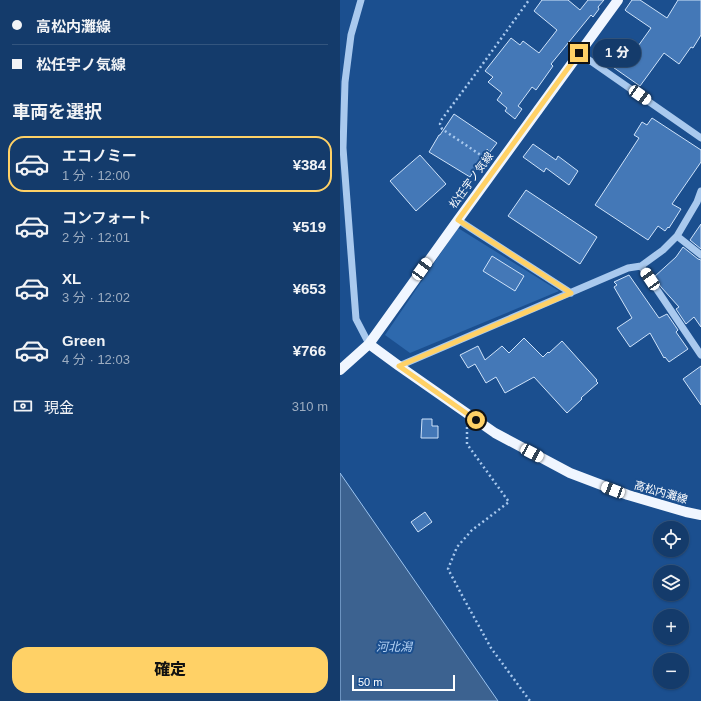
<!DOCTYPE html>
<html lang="ja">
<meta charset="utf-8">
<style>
:root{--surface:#143b6b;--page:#214673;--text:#f1f3f6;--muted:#9dadc1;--line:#33557e;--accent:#ffd166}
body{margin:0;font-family:Arial,"Noto Sans JP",sans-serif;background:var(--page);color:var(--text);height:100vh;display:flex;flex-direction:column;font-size:15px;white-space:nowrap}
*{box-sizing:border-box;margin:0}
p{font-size:13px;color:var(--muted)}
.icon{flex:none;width:22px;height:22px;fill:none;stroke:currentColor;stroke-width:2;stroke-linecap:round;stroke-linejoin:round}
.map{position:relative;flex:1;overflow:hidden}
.sheet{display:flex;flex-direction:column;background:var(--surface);width:340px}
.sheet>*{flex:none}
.top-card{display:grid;align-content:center;height:88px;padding:0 12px;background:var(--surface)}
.buttons{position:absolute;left:313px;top:521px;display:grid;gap:8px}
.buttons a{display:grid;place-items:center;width:36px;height:36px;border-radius:50%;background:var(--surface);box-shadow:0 1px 3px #0004,0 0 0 1px var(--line);font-size:20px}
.scale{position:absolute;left:12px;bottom:10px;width:103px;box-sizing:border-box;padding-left:4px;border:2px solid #fff;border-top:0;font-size:11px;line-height:14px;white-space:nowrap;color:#fff;-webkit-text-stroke:3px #1b4f8f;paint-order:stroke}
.end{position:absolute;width:18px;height:18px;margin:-9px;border:5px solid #ffd166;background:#111;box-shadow:0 0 0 2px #111}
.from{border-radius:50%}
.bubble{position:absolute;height:28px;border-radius:14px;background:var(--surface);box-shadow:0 1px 3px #0004,0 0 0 1px var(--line);font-size:13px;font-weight:800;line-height:28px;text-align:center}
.car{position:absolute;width:12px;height:24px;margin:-12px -6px;border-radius:5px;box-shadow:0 0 3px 1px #0007;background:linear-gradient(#fff 24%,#345 0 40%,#fff 0 76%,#345 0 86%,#fff 0)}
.top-card b{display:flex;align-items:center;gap:14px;height:38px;font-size:15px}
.top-card b+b{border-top:1px solid var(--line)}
.top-card i{width:10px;height:10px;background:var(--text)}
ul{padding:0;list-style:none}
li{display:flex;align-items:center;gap:12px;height:56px;margin:0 8px 6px;padding:0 4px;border:2px solid transparent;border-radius:16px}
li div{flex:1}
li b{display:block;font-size:15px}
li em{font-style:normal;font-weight:800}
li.current{border-color:var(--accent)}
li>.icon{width:36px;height:36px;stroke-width:1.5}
h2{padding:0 12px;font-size:18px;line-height:48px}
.pay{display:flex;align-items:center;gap:10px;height:44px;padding:0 12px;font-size:15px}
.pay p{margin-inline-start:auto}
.cta{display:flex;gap:8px;margin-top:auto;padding:8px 12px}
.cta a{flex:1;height:46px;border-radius:16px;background:var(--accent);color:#111;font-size:16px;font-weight:800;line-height:46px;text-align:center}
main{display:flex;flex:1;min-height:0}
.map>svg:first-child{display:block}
.green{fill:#2e69ad}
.water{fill:#3c6290;stroke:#9cc4f0}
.building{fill:#4478b7;stroke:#cfe3fa}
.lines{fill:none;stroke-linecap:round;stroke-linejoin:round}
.path{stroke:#a9c9ee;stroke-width:2.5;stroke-dasharray:2 3;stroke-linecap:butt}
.minor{stroke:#a9c9ee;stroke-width:7}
.major{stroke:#f0f6ff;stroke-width:10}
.route{stroke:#ffd166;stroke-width:5}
.labels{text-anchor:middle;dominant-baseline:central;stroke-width:4;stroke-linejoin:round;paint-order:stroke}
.street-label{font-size:11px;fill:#fff;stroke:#1b4f8f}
.water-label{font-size:12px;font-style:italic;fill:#b5d3f5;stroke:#1b4f8f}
</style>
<main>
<section class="sheet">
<div class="top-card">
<b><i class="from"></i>高松内灘線</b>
<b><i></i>松任宇ノ気線</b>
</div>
<h2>車両を選択</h2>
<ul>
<li class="current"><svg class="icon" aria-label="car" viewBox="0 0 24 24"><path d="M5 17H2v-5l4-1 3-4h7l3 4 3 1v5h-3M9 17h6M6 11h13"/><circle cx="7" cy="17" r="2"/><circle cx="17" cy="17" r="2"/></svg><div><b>エコノミー</b><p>1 分 · 12:00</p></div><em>¥384</em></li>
<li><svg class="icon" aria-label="car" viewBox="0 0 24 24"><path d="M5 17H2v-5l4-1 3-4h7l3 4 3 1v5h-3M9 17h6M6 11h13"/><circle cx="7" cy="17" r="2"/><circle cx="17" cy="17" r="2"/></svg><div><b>コンフォート</b><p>2 分 · 12:01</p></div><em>¥519</em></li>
<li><svg class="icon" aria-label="car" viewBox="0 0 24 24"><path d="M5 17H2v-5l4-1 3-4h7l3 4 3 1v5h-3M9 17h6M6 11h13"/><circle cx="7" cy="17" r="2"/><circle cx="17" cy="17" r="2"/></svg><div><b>XL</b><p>3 分 · 12:02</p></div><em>¥653</em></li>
<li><svg class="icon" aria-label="car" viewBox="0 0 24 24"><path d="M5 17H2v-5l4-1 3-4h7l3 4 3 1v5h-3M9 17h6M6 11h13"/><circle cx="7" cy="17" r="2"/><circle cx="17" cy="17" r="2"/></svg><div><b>Green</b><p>4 分 · 12:03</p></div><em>¥766</em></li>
</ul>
<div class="pay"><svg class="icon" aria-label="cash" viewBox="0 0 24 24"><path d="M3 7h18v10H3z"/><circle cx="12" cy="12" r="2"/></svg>現金<p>310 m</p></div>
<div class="cta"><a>確定</a></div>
</section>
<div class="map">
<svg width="361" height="701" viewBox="0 0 361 701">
<rect width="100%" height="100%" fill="#1b4f8f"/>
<path class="green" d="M118 228 219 291 70 353 45 335Z"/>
<path class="water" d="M0 473 158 701H0Z"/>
<path class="building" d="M202 0H228L240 10 248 0H264L258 7 259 9 253 17 251 15 211 64 213 66 196 90 192 87 178 106 182 109 175 119 165 111 167 108 157 100 162 93 148 82 153 77 145 71 171 38 180 45 183 41 199 53 217 30 194 11Z
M292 0H300L327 18 338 0H361V35L353 48 351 47 339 64 324 53 300 86 267 63 283 40 296 49 311 28 286 11 285 10Z
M114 114 157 143 150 152 147 149 130 177 89 152 99 135H100Z
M312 118 361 150V162L332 204 341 209 329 228 328 227 325 231 318 226 308 240 255 205 299 138 294 135 302 122 307 125Z
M193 144 216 160 218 156 238 171 229 185 206 168 204 172 183 157Z
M80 155 106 184 76 211 50 181Z
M186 190 257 237 240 264 168 216Z
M361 224V249L350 240Z
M343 247 358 259 361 260V327L354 317 346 324 336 309 339 307 321 287 314 277 336 257Z
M152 256 184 276 175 291 143 271Z
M289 275 319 318 327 314 338 330 336 332 348 349 329 362 325 357 324 358 310 333 290 347 277 328 292 318 274 287 277 285 274 282Z
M184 338 203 357 208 352 209 353 222 341 257 380 256 381 258 383 242 397 241 398 242 399 227 413 194 377 165 393 156 377 146 383 135 364 128 368 120 355 138 346 145 360 162 346 169 353Z
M361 366V405L343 379Z
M82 419H92V426H98V438H81Z
M85 512 92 522 78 532 71 522Z"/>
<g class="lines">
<path class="path" d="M148 160 102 129 100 124 102 119 134 76 189 0
M127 427V444L169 502 132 530 117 547 108 569 124 599 151 648 190 701"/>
<path class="minor" d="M21 0 11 35 5 82 3 148 16 319 29 344
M239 53 361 138
M118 220 231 293
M337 236 361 255
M301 266 361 355
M59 366 288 268 301 266 323 250 337 236 357 202 361 191"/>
<path class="major" d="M29 344 59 366 155 433 230 473 288 495 346 512 361 515
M0 370 29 344 118 220 278 0"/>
</g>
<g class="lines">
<path class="route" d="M136 420 59 366 231 293 118 220 239 53"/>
</g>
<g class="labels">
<g class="street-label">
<text transform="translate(131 180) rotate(-54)">松任宇ノ気線</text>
<text transform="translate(321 492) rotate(16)">高松内灘線</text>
</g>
<g class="water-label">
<text x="54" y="647">河北潟</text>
</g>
</g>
</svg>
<div class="buttons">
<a><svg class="icon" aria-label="locate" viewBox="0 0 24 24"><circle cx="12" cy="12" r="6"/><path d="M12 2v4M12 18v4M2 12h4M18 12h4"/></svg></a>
<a><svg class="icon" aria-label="layers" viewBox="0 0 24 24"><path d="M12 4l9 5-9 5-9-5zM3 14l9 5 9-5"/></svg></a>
<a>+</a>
<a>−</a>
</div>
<div class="scale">50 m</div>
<i class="end from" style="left:136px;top:420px"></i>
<i class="end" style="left:239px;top:53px"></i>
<div class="bubble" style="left:253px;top:39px;width:48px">1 分</div>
<i class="car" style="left:300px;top:95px;rotate:125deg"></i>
<i class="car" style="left:82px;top:269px;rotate:36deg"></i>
<i class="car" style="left:310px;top:279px;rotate:326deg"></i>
<i class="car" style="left:192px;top:453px;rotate:118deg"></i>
<i class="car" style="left:273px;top:490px;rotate:291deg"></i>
</div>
</main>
